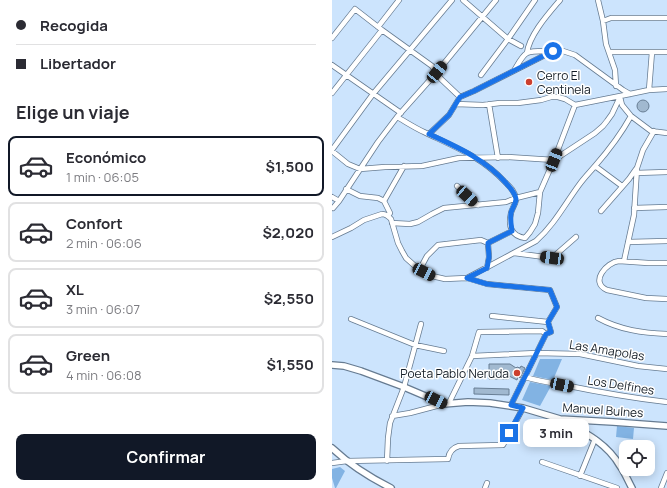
<!DOCTYPE html>
<html lang="es">
<meta charset="utf-8">
<style>
:root{--surface:#fff;--page:#f2f2f3;--text:#2b2b33;--muted:#7c7c81;--line:#e1e1e2;--accent:#111827}
body{margin:0;font-family:Manrope,sans-serif;background:var(--page);color:var(--text);height:100vh;display:flex;flex-direction:column;font-size:15px;white-space:nowrap}
*{box-sizing:border-box;margin:0}
p{font-size:13px;color:var(--muted)}
.icon{flex:none;width:22px;height:22px;fill:none;stroke:currentColor;stroke-width:2;stroke-linecap:round;stroke-linejoin:round}
.map{position:relative;flex:1;overflow:hidden}
.sheet{display:flex;flex-direction:column;background:var(--surface);width:332px}
.sheet>*{flex:none}
.hud{display:grid;align-content:center;height:88px;padding:0 16px;background:var(--surface)}
.tools{position:absolute;left:287px;top:440px;display:grid;gap:8px}
.tools a{display:grid;place-items:center;width:36px;height:36px;border-radius:8px;background:var(--surface);box-shadow:0 2px 10px #0003;font-size:20px}
.end{position:absolute;width:18px;height:18px;margin:-9px;border:5px solid #1a73e8;background:#fff;box-shadow:0 0 0 2px #fff}
.from{border-radius:50%}
.bubble{position:absolute;height:28px;border-radius:8px;background:var(--surface);box-shadow:0 2px 10px #0003;font-size:13px;font-weight:700;line-height:28px;text-align:center}
.car{position:absolute;width:12px;height:24px;margin:-12px -6px;border-radius:5px;box-shadow:0 0 3px 1px #0007;background:linear-gradient(#222 24%,#8ab4d8 0 40%,#222 0 76%,#8ab4d8 0 86%,#222 0)}
.hud b{display:flex;align-items:center;gap:14px;height:38px;font-size:15px}
.hud b+b{border-top:1px solid var(--line)}
.hud i{width:10px;height:10px;background:var(--text)}
ul{padding:0;list-style:none}
li{display:flex;align-items:center;gap:12px;height:60px;margin:0 8px 6px;padding:0 8px;border:2px solid var(--line);border-radius:8px}
li div{flex:1}
li b{display:block;font-size:15px}
li em{font-style:normal;font-weight:700}
li.active{border-color:var(--accent)}
li>.icon{width:36px;height:36px;stroke-width:1.5}
h2{padding:0 16px;font-size:18px;line-height:48px}
.button{display:flex;gap:8px;margin-top:auto;padding:8px 16px}
.button a{flex:1;height:46px;border-radius:8px;background:var(--accent);color:#fff;font-size:16px;font-weight:700;line-height:46px;text-align:center}
main{display:flex;flex:1;min-height:0}
.map>svg:first-child{display:block}
.green{fill:#82b3e3}
.building{fill:#a1b9d0;stroke:#687e94}
.lines{fill:none;stroke-linecap:round;stroke-linejoin:round}
.minor-casing{stroke:#667b91;stroke-width:6}
.tertiary-casing{stroke:#667b91;stroke-width:8}
.minor{stroke:#fff;stroke-width:4.5}
.tertiary{stroke:#fff;stroke-width:5.5}
.route{stroke:#1a73e8;stroke-width:5}
.poi-dot{fill:#cc3f2e;stroke:#fff;stroke-width:1.5}
.labels{text-anchor:middle;dominant-baseline:central;stroke-width:3;stroke-linejoin:round;paint-order:stroke}
.poi-label{font-size:12px;fill:#151e27;stroke:#fff;text-anchor:start}
.street-label{font-size:12px;fill:#151e27;stroke:#fff}
</style>
<main>
<section class="sheet">
<div class="hud">
<b><i class="from"></i>Recogida</b>
<b><i></i>Libertador</b>
</div>
<h2>Elige un viaje</h2>
<ul>
<li class="active"><svg class="icon" aria-label="car" viewBox="0 0 24 24"><path d="M5 17H2v-5l4-1 3-4h7l3 4 3 1v5h-3M9 17h6M6 11h13"/><circle cx="7" cy="17" r="2"/><circle cx="17" cy="17" r="2"/></svg><div><b>Económico</b><p>1 min · 06:05</p></div><em>$1,500</em></li>
<li><svg class="icon" aria-label="car" viewBox="0 0 24 24"><path d="M5 17H2v-5l4-1 3-4h7l3 4 3 1v5h-3M9 17h6M6 11h13"/><circle cx="7" cy="17" r="2"/><circle cx="17" cy="17" r="2"/></svg><div><b>Confort</b><p>2 min · 06:06</p></div><em>$2,020</em></li>
<li><svg class="icon" aria-label="car" viewBox="0 0 24 24"><path d="M5 17H2v-5l4-1 3-4h7l3 4 3 1v5h-3M9 17h6M6 11h13"/><circle cx="7" cy="17" r="2"/><circle cx="17" cy="17" r="2"/></svg><div><b>XL</b><p>3 min · 06:07</p></div><em>$2,550</em></li>
<li><svg class="icon" aria-label="car" viewBox="0 0 24 24"><path d="M5 17H2v-5l4-1 3-4h7l3 4 3 1v5h-3M9 17h6M6 11h13"/><circle cx="7" cy="17" r="2"/><circle cx="17" cy="17" r="2"/></svg><div><b>Green</b><p>4 min · 06:08</p></div><em>$1,550</em></li>
</ul>
<div class="button"><a>Confirmar</a></div>
</section>
<div class="map">
<svg width="335" height="488" viewBox="0 0 335 488">
<rect width="100%" height="100%" fill="#cce4fd"/>
<path class="green" d="M208 359H230L221 380 201 376Z
M198 382 219 386 208 406 190 400Z
M285 426 302 428 301 439 284 437Z
M8 467 13 471 4 488H3L0 478V469Z"/>
<path class="building" d="M305 106a6 6 0 1 1 12 0a6 6 0 1 1-12 0Z
M157 364H178L184 368 185 367 188 368 189 366 193 368 188 378 186 376 185 380 177 376V379H157Z
M142 388 177 389V395L142 394Z"/>
<g class="lines">
<defs>
<path id="minor" d="M131 0 176 39 189 46
M266 0 271 21 274 44 283 70 284 86
M271 21 279 18H335
M46 27 67 0
M0 38 23 9 50 30 100 66 109 79 128 97
M277 52H335
M195 53C197 35 217 13 228 0
M0 65 69 113
M183 69C186 64 190 56 195 53 201 50 214 51 221 51
M149 75 176 39 203 0
M317 90 320 52
M0 93 50 30
M288 97 290 105 299 116 319 131 335 133
M124 104 151 105 168 103H186L209 100 219 97H226L233 99 243 105 298 94 317 90 335 89
M157 104 166 158
M65 117C74 122 83 128 92 132 121 146 150 157 172 181 177 186 183 191 184 199 184 204 180 208 179 213 176 226 179 236 193 238L198 232 203 224 206 213 208 192 222 160 263 133 271 126 275 121 280 114 288 97
M97 134 117 115 128 97 142 91 221 51H231L243 55 291 90 298 94
M0 150 41 94 120 0
M0 151 16 164 28 169 53 167 90 166 127 158 175 157 222 160 243 105
M263 166 290 186
M304 173 335 172
M125 186 146 205
M14 189 28 196 46 198 52 201 58 213 56 216
M0 197 7 201
M52 201 72 166
M1 208 7 201 46 142 65 117 105 72 164 0
M302 208 335 207
M269 211 297 179 304 169
M60 223 78 224 86 222 100 214 112 208 174 202 184 198 208 192
M0 237 19 228 32 220 50 214C54 214 56 216 59 219L66 243 70 251 74 258 83 266 92 272 100 276 113 279 135 278 204 241C222 225 233 204 247 185 252 178 258 172 263 166 277 150 289 134 299 116
M296 242 335 241
M182 253 220 258 244 237
M292 261 302 215 305 168 311 150 322 131
M335 263H316L287 261C275 262 257 282 275 290L314 298 335 299
M155 268 157 257 156 243
M88 269 95 256 106 245 149 240 156 243 180 231
M135 278 155 284 218 290 225 307 216 322 219 332 214 334
M160 316 216 322
M266 318C288 330 311 333 335 334
M19 319 83 345 112 351
M140 356 205 353 248 354 306 366 335 369
M193 377C206 381 219 383 232 385 266 392 300 398 335 402
M117 403 140 356 147 332 210 331 214 334
M179 405 214 334
M60 416 78 413 112 404
M55 461 56 438 58 423 72 387 89 324
M210 462 285 488
M0 463 15 461 116 459C117 452 120 448 127 446L171 445 191 408
M248 476 263 439
M153 488 155 483
M329 488 335 473"/>
<path id="tertiary" d="M0 365 12 366 29 371 72 387 112 404 136 402 158 403 191 408 228 419 281 422 335 426
M230 420C252 432 275 443 288 466 293 473 296 481 300 488
M0 448C18 465 37 477 59 488"/>
</defs>
<use href="#minor" class="minor-casing"/>
<use href="#tertiary" class="tertiary-casing"/>
<use href="#minor" class="minor"/>
<use href="#tertiary" class="tertiary"/>
</g>
<g class="lines">
<path class="route" d="M177 433 191 408 179 405 214 334 219 332 216 322 225 307 218 290 155 284 135 278 155 268 157 257 156 243 180 231C179 225 178 219 179 213 180 208 184 204 184 199 183 192 178 188 174 183 153 159 125 147 97 134L117 115 128 97 142 91 221 51"/>
</g>
<g class="poi-dot">
<circle cx="197" cy="82" r="4"/>
<circle cx="185" cy="373" r="4"/>
</g>
<g class="labels">
<g class="poi-label">
<text x="205" y="75">Cerro El<tspan x="205" dy="14">Centinela</tspan></text>
<text x="177" y="373" text-anchor="end">Poeta Pablo Neruda</text>
</g>
<g class="street-label">
<text transform="translate(275 350) rotate(9)">Las Amapolas</text>
<text transform="translate(289 385) rotate(9)">Los Delfines</text>
<text transform="translate(271 410) rotate(4)">Manuel Bulnes</text>
</g>
</g>
</svg>
<div class="tools">
<a><svg class="icon" aria-label="locate" viewBox="0 0 24 24"><circle cx="12" cy="12" r="6"/><path d="M12 2v4M12 18v4M2 12h4M18 12h4"/></svg></a>
</div>
<i class="end from" style="left:221px;top:51px"></i>
<i class="end" style="left:177px;top:433px"></i>
<div class="bubble" style="left:191px;top:419px;width:66px">3 min</div>
<i class="car" style="left:105px;top:72px;rotate:39deg"></i>
<i class="car" style="left:222px;top:160px;rotate:21deg"></i>
<i class="car" style="left:135px;top:196px;rotate:132deg"></i>
<i class="car" style="left:220px;top:258px;rotate:278deg"></i>
<i class="car" style="left:92px;top:272px;rotate:116deg"></i>
<i class="car" style="left:230px;top:385px;rotate:102deg"></i>
<i class="car" style="left:104px;top:400px;rotate:116deg"></i>
</div>
</main>
